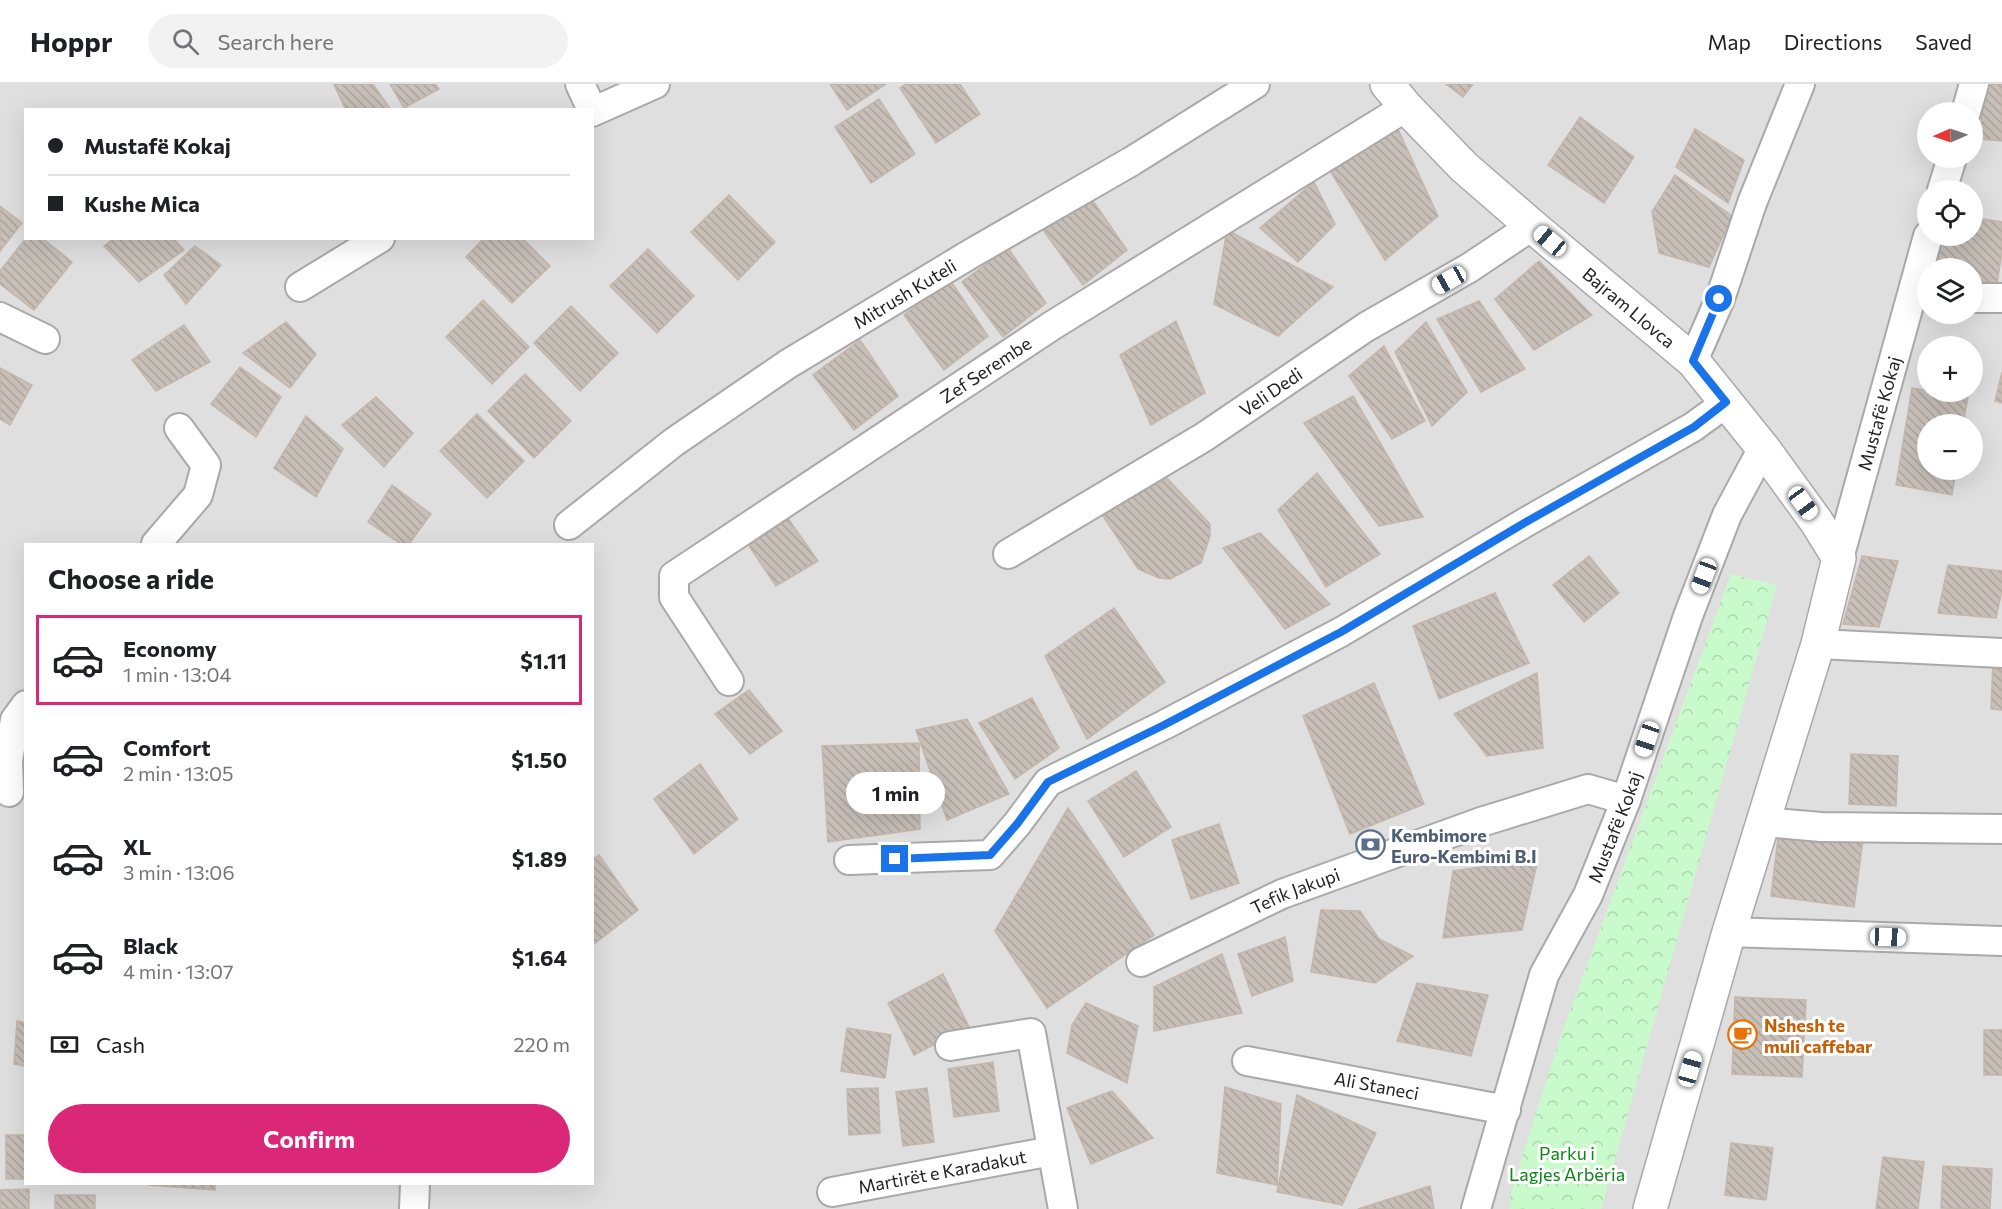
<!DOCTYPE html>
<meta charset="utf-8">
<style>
:root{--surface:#fff;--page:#f2f2f2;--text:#202124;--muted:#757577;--line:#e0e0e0;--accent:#db2777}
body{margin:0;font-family:Commissioner,sans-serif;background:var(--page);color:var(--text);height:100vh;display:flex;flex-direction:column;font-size:22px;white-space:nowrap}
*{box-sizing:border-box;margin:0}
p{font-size:20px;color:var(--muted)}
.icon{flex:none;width:33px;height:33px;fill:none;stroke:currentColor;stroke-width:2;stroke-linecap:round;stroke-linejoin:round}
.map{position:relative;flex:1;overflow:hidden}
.sheet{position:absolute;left:24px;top:459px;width:570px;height:642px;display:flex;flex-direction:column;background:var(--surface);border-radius:0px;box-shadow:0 6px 24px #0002}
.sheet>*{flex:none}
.top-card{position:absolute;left:24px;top:24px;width:570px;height:132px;border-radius:0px;box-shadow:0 6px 24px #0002;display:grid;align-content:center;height:132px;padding:0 24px;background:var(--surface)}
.needle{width:39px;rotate:268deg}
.fabs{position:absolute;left:1917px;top:18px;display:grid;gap:12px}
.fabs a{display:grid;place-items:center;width:66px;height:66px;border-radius:50%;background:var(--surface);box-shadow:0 6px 24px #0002;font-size:30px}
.end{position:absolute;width:27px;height:27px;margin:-14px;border:8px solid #1a73e8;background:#fff;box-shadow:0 0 0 3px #fff}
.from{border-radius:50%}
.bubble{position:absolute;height:42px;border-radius:21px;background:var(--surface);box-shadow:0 6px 24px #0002;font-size:20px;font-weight:700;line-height:42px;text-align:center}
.car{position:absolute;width:18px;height:36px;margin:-18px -9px;border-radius:8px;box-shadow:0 0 4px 2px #0007;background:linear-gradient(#fff 24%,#345 0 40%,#fff 0 76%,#345 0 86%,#fff 0)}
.top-card b{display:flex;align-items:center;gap:21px;height:57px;font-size:22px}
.top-card b+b{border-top:2px solid var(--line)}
.top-card i{width:15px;height:15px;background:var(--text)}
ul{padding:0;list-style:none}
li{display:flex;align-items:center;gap:18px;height:90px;margin:0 12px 9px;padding:0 12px;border:3px solid transparent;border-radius:0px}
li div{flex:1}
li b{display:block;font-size:22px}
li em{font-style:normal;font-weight:700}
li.selected{border-color:var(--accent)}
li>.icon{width:54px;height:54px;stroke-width:1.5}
h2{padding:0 24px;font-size:27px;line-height:72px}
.pay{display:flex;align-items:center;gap:15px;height:66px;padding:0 24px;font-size:22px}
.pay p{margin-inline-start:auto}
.button{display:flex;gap:12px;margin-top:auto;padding:12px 24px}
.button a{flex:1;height:69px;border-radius:36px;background:var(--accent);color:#fff;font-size:24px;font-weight:700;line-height:69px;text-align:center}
header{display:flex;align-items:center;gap:36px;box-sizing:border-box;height:84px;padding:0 30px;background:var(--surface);border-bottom:2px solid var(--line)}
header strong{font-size:28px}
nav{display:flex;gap:33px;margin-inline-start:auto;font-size:21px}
.search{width:420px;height:54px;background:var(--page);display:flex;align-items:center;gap:15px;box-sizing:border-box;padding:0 21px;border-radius:33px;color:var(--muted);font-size:22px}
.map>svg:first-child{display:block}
.residential{fill:#e0dfdf;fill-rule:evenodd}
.park{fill:url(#park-crowns)}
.building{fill:url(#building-back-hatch);stroke:#c4b6ab;stroke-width:1.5}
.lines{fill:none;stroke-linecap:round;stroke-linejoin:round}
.minor-casing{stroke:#a9a9a9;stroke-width:32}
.tertiary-casing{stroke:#a9a9a9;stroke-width:36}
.minor{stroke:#fff;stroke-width:28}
.tertiary{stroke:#fff;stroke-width:33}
.route{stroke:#1a73e8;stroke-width:8}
.labels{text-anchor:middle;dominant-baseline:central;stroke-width:6;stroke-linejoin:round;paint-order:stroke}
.street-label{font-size:18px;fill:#222;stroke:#fff}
.service-label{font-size:18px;font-weight:bold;fill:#4e5e75;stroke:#fff;text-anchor:start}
.food-label{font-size:18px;font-weight:bold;fill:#c56008;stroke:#fff;text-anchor:start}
.park-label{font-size:18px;fill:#0c8416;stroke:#fff}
</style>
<header>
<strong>Hoppr</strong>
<div class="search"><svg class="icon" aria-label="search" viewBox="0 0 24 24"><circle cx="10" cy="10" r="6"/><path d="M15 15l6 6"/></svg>Search here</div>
<nav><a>Map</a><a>Directions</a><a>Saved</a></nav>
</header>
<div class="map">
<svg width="2002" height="1125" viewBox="0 0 2002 1125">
<defs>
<pattern id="park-crowns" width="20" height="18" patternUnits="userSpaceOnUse" patternTransform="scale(1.5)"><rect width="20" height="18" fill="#c8facc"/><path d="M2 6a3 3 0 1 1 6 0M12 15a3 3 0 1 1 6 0" fill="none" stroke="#acd6af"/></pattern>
<pattern id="building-back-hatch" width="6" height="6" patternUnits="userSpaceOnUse" patternTransform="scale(1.5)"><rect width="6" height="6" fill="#c7bfb8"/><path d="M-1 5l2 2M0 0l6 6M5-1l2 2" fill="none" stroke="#aba49e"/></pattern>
</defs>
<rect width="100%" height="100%" fill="#f2efe9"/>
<path class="residential" d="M0 0H2002V1125H0ZM26 26H592V154H26ZM1928 28H1972V74H1928ZM1928 106H1972V152H1928ZM1928 184H1972V230H1928ZM1928 262H1972V308H1928ZM1928 340H1972V386H1928ZM26 460H592V1100H26Z"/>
<path class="park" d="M1731 490 1777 501 1601 1125H1510L1511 1108 1559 957Z"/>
<path class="building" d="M337 0H373L391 26H346L334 1Z
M390 0H435L439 5 404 24Z
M830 0H886L847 26Z
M906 0H960L980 30 936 59 900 4Z
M1446 0H1473L1463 13Z
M1984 0H2002V57L1980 55Z
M879 15 915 70 871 99 835 43Z
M1580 33 1634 73 1604 119 1548 81Z
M1396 41 1438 132 1385 176 1324 77Z
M1695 45 1744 76 1728 119 1676 83Z
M1675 91 1732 132 1709 183 1659 169 1652 128Z
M1314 98 1335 140 1298 178 1260 144Z
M729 111 775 158 738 196 691 148Z
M1089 111 1127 166 1083 201 1043 146Z
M0 122 22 139 0 167Z
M1972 133 2002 138V168L1997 200 1972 196V184H1934L1939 152H1972Z
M1227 146 1333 203 1278 252 1214 220Z
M26 154H42L72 178 34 226 0 200V187Z
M114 154H173L184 166 139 198 104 162Z
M484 154H522L550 182 512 219 466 173Z
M195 162 221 181 186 220 164 191Z
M1008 164 1046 219 1003 253 962 198Z
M648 165 694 212 657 249 610 202Z
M1539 177 1592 231 1534 266 1495 215Z
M950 196 988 252 944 286 904 231Z
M483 216 529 263 492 300 446 253Z
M1479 217 1525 285 1481 308 1437 235Z
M571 222 618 269 580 307 534 259Z
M1176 237 1205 309 1151 341 1120 271Z
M286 238 316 270 290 304 243 269Z
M1426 238 1467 308 1432 342 1395 268Z
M184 241 210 278 156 307 132 276Z
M860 256 898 312 854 346 813 291Z
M1384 262 1425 337 1392 355 1349 292Z
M240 283 281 313 256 353 211 320Z
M0 284 32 301 10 341 0 335Z
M2002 288V319L1995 317Z
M525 290 571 337 534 374 488 327Z
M1912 304 1968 313 1963 340H1928V386H1956L1952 411 1896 401Z
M1353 312 1423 433 1379 442 1304 339Z
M376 313 413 349 384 383 342 341Z
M477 330 524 377 487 414 440 367Z
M306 332 343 365 316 413 274 384Z
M1317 389 1380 470 1326 503 1278 426Z
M1164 391 1210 440V452L1201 479 1170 495 1159 494 1138 485 1103 432Z
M392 401 431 430 409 460H401L368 438Z
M787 433 818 477 776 502 749 462Z
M1260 449 1330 520 1285 545 1223 464Z
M1589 472 1619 509 1584 538 1553 501Z
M1862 472 1898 477 1879 543 1843 540Z
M1948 481 2002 487V506L1996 534 1938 529Z
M1495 509 1529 579 1439 615 1413 542Z
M1114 524 1165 598 1087 655 1045 572Z
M1993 578H2002V626L1991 625Z
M1537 589 1543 664 1487 672 1454 630Z
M1374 599 1424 720 1350 750 1303 632Z
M749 606 782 647 750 670 715 630Z
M1032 614 1059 664 1015 695 979 639Z
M967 635 1009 710 947 736 916 646Z
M919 659 920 745 828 758 822 662Z
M1851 670 1898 672 1896 722 1849 720Z
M700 680 738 735 694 770 654 715Z
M1136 687 1171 743 1124 773 1088 717Z
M1068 724 1154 851 1047 924 995 847Z
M1219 740 1239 799 1191 815 1172 756Z
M1779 745 1863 756 1854 823 1771 812Z
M599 771 638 826 594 860 592 858V776Z
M1538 775 1522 846 1443 854 1453 787Z
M1321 826 1360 827 1379 855 1413 872 1375 899 1311 888Z
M1285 853 1293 897 1252 912 1238 870Z
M1222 870 1242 929 1154 947V903Z
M943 890 969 943 914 971 888 919Z
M1417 899 1488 911 1471 972 1397 957Z
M1735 913 1806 916 1802 993 1732 990Z
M1086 919 1138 942 1127 999 1067 969 1072 941Z
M17 937 26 939V982L14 980Z
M847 944 891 951 885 994 841 987Z
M1984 946H2002V991H1984Z
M993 978 999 1027 954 1033 948 985Z
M1225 1003 1281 1020 1277 1101 1217 1089Z
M878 1004 880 1049 849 1051 847 1005Z
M927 1004 934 1058 903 1062 896 1008Z
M1112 1007 1153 1054 1091 1080 1067 1024Z
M1297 1011 1376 1049 1342 1121 1277 1108Z
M6 1051H26V1095H6Z
M1731 1059 1773 1064 1766 1116 1725 1111Z
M1883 1073 1924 1078 1918 1125H1876Z
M1943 1082 1992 1085 1990 1125 1941 1124Z
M149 1100H215V1106L149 1101Z
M1430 1102 1434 1125H1358Z
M29 1105V1125H0V1106Z
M55 1111H95V1125H55Z"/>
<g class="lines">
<defs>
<g id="minor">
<path d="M580 0 592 26"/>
<path d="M592 28 655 0"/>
<path d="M1966 28 1974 0"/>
<path d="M1942 106 1952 74"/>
<path d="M300 203 380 154"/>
<path d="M1972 214H2002"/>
<path d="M0 233 45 255"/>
<path d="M1693 277 1720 215 1752 119 1800 0"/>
<path id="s1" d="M569 441 674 358 788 280 972 169 1132 77 1255 0"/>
<path d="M156 460 198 411 206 381 179 344"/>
<path id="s2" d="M1008 470 1204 353 1366 243 1469 184 1532 142"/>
<path id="s3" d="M1839 474 1928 152"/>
<path d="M1818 560 2002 569"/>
<path id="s4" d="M729 597 674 513V492L1053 241 1406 23"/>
<path d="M9 708 8 676 15 636 26 621"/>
<path d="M1763 738 1821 743 2002 745"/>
<path d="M849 776 990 771 1017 740 1048 698 1164 641 1341 548 1526 438 1693 343 1726 319"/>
<path d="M1729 848 2002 857"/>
<path id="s5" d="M1141 878 1282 810 1481 738 1588 705 1626 716"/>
<path d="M950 962 1031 949 1063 1125"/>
<path id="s6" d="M1247 977 1506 1026"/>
<path id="s7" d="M832 1108 1052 1067"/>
<path d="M414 1125 415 1100"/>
<path id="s8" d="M1476 1125 1544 891 1588 811 1626 716 1688 532 1727 431 1763 364"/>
</g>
<g id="tertiary">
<path id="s9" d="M1387 0 1406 23 1464 83 1532 142 1693 277 1763 364 1816 437 1839 474 1818 560 1729 848 1650 1125"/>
</g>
</defs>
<use href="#minor" class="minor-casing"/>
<use href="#tertiary" class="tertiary-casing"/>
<use href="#minor" class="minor"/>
<use href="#tertiary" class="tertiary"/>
</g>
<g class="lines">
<path class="route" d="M895 775 990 771 1017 740 1048 698 1164 641 1341 548 1526 438 1694 343 1726 318 1693 277 1719 215"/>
</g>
<defs>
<symbol id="bank-ring" viewBox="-11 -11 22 22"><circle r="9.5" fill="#fff" stroke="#5c6f8a" stroke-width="1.5"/><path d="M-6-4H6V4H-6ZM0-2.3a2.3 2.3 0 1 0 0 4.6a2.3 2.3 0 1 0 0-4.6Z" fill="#5c6f8a"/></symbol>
<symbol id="cafe-ring" viewBox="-11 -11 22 22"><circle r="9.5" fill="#fff" stroke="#e8710a" stroke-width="1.5"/><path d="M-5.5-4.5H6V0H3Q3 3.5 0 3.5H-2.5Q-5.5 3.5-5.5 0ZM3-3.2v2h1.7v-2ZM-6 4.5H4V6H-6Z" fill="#e8710a"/></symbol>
</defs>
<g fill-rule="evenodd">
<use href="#bank-ring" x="1354" y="744" width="33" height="33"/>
<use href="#cafe-ring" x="1726" y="934" width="33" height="33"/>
</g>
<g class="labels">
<g class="street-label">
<text stroke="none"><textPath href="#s1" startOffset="408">Mitrush Kuteli</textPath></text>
<text stroke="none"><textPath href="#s9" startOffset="330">Bajram Llovca</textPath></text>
<text stroke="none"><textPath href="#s4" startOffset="495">Zef Serembe</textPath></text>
<text stroke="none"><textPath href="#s2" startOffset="309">Veli Dedi</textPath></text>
<text stroke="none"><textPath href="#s3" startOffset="150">Mustafë Kokaj</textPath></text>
<text stroke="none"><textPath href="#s8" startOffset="408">Mustafë Kokaj</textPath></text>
<text stroke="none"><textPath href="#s5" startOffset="170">Tefik Jakupi</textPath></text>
<text stroke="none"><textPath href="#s6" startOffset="132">Ali Staneci</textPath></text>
<text stroke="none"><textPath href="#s7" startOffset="112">Martirët e Karadakut</textPath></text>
</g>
<g class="service-label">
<text x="1391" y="751">Kembimore<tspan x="1391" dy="21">Euro-Kembimi B.I</tspan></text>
</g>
<g class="food-label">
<text x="1764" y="941">Nshesh te<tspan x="1764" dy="21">muli caffebar</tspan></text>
</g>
<g class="park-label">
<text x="1567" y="1069">Parku i<tspan x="1567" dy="21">Lagjes Arbëria</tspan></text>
</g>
</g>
</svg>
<div class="fabs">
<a><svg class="needle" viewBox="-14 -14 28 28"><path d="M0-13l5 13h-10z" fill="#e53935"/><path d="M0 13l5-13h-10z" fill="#757577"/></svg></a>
<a><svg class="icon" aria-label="locate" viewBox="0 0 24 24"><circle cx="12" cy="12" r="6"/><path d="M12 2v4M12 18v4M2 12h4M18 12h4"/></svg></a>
<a><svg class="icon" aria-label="layers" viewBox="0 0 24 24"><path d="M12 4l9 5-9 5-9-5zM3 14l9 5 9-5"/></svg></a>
<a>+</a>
<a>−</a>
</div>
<i class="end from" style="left:1719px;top:215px"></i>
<i class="end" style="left:895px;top:775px"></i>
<div class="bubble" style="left:846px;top:688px;width:99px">1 min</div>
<i class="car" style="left:1550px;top:157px;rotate:310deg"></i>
<i class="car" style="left:1449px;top:196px;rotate:241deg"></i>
<i class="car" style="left:1803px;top:419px;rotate:144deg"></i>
<i class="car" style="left:1704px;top:492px;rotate:201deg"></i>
<i class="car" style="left:1647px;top:655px;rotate:199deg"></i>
<i class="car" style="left:1888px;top:853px;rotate:92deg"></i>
<i class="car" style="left:1690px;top:985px;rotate:16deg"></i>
<div class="top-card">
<b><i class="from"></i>Mustafë Kokaj</b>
<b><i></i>Kushe Mica</b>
</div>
<section class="sheet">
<h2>Choose a ride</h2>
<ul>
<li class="selected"><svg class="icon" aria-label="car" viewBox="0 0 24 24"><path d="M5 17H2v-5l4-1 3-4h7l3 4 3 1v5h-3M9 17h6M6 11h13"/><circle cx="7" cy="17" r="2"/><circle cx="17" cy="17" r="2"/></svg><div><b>Economy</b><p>1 min · 13:04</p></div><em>$1.11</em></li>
<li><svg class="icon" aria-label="car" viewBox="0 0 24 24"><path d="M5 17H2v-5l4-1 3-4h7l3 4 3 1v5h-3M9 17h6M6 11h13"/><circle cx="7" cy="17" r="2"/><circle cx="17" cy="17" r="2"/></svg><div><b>Comfort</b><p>2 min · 13:05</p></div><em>$1.50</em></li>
<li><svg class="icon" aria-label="car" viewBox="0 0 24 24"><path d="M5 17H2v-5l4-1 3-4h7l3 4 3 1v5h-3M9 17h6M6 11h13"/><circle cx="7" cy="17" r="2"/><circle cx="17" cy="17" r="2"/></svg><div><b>XL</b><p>3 min · 13:06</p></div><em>$1.89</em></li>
<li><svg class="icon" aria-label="car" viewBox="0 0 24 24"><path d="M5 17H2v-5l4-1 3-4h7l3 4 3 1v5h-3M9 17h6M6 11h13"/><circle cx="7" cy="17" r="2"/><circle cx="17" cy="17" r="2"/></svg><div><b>Black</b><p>4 min · 13:07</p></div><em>$1.64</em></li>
</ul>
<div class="pay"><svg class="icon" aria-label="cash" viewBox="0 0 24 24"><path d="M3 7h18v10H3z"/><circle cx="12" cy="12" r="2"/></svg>Cash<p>220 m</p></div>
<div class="button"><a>Confirm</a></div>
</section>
</div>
